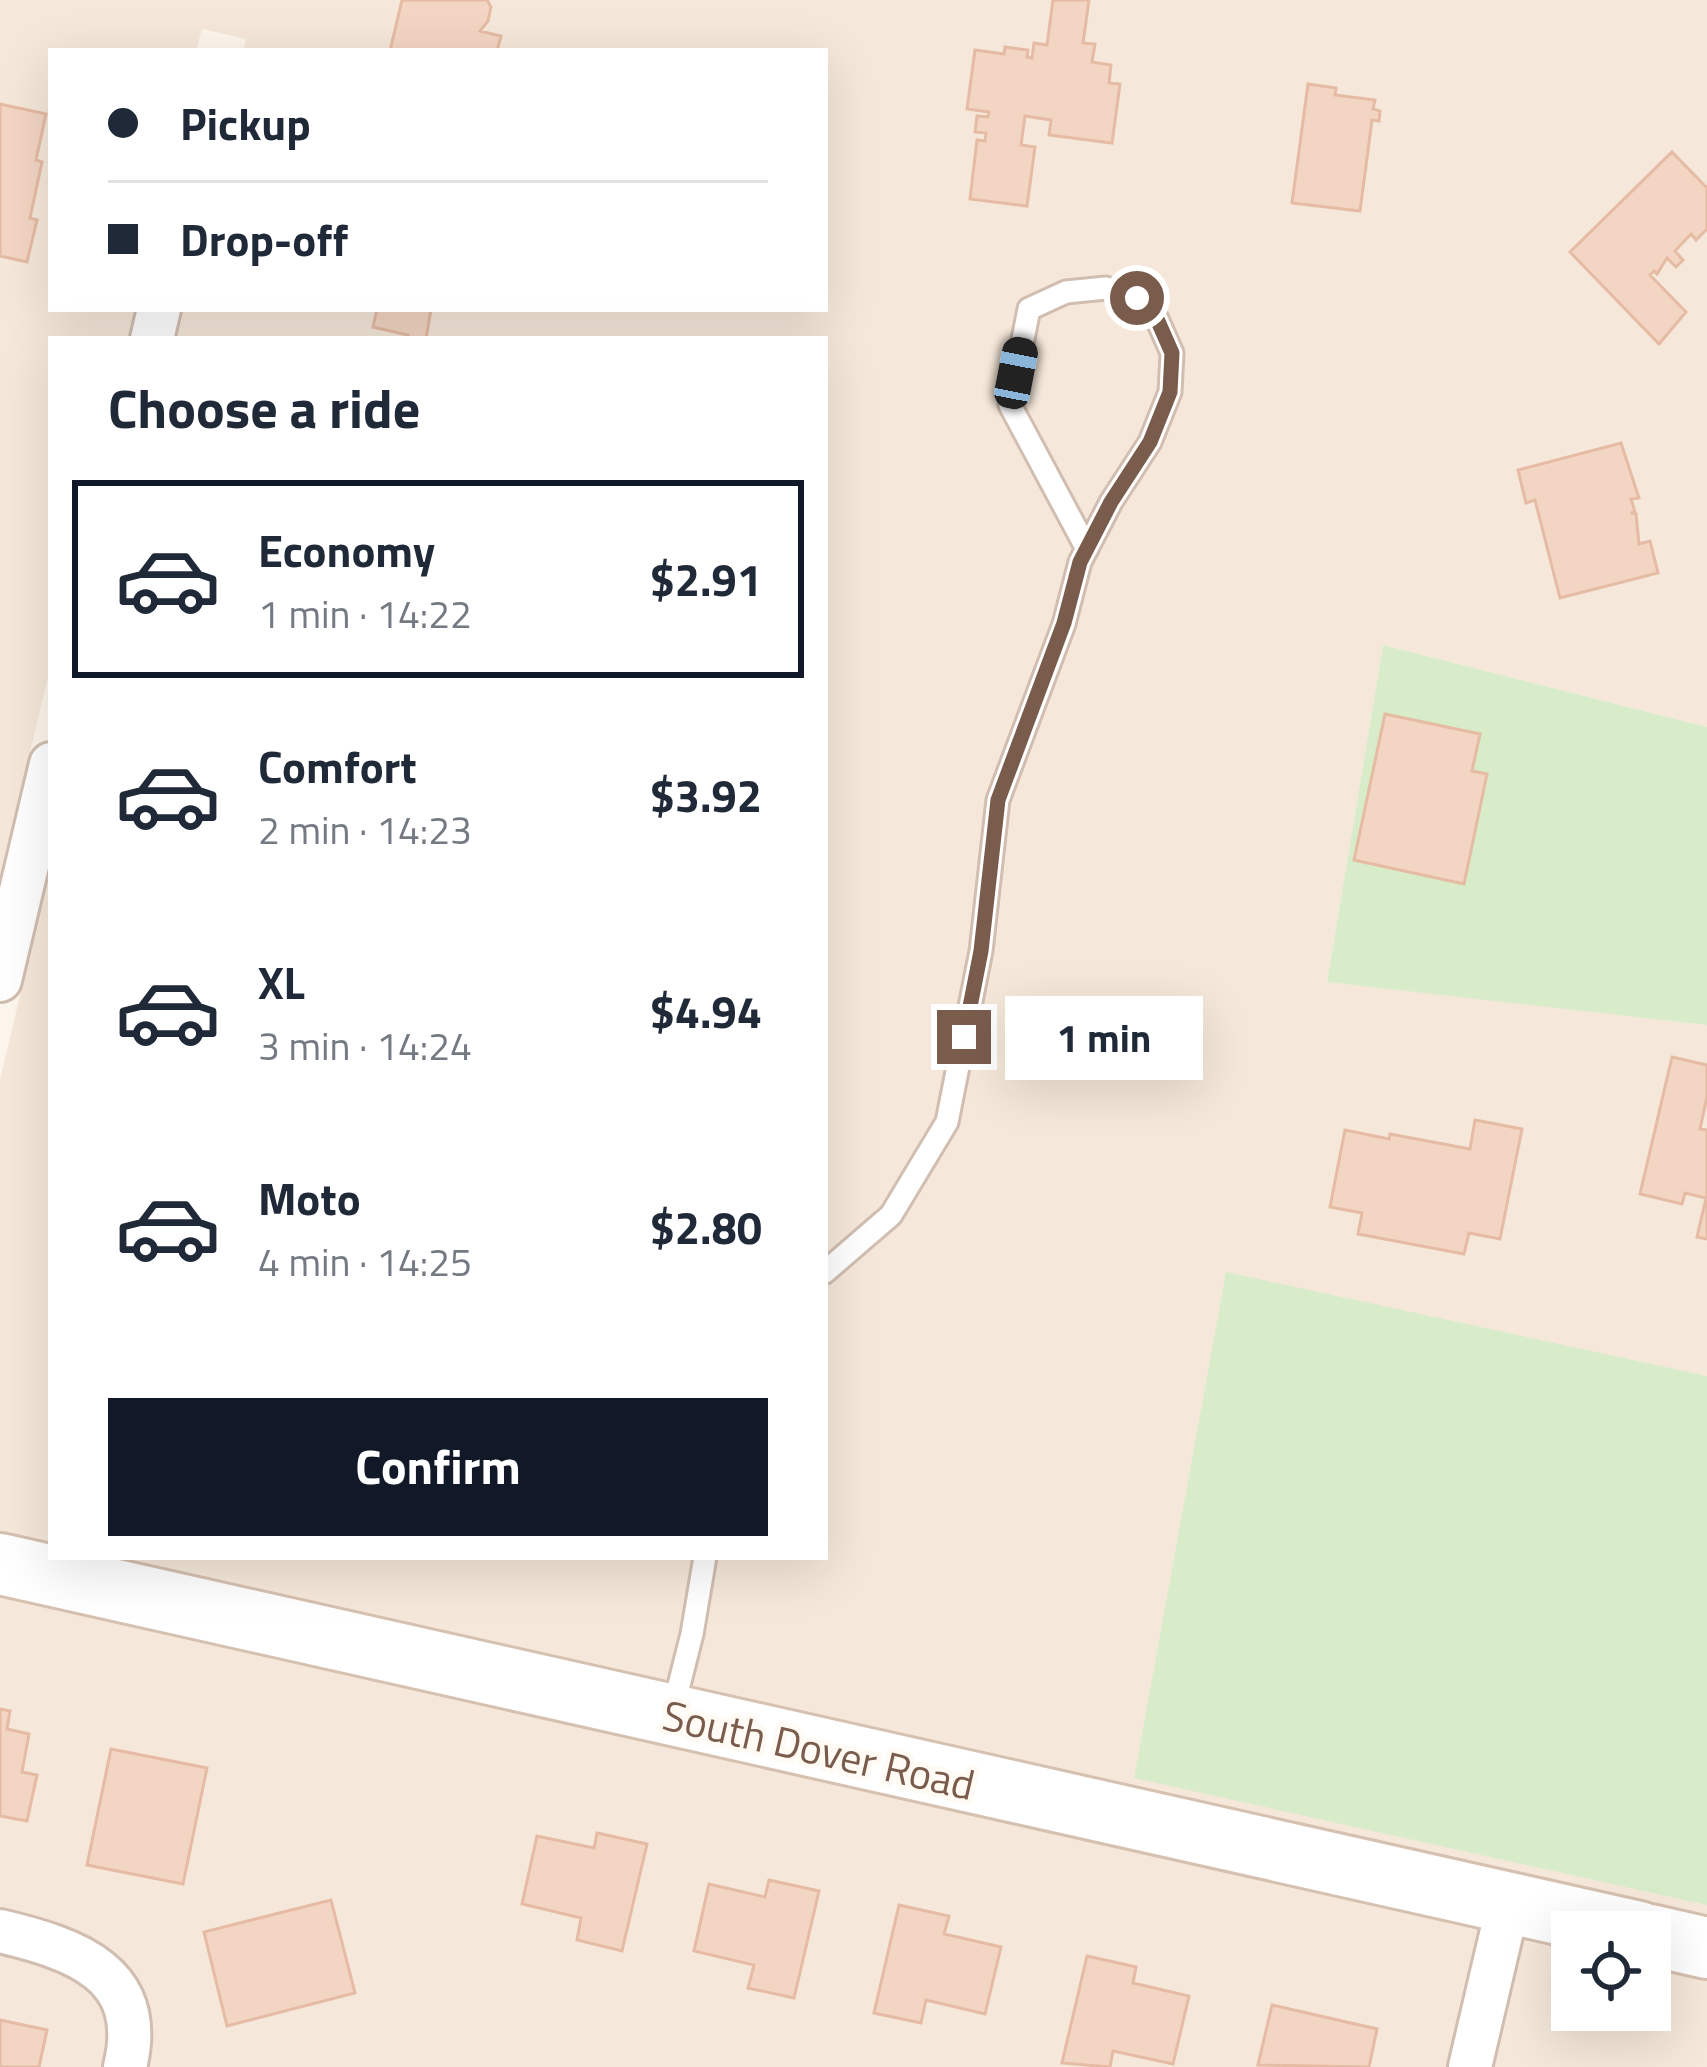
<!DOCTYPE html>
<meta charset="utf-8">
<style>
:root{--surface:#fff;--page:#f2f2f3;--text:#1f2937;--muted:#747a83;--line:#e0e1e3;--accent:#111827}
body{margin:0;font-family:"Titillium Web",sans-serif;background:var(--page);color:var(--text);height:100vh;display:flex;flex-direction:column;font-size:45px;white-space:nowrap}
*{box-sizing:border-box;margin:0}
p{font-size:39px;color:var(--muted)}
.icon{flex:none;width:66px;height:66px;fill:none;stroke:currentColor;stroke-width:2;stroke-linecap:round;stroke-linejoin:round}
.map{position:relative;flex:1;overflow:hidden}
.details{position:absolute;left:48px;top:336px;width:780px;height:1224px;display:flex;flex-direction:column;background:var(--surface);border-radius:0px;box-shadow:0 12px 48px #0002}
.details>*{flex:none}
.top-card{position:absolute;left:48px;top:48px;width:780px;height:264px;border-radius:0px;box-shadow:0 12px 48px #0002;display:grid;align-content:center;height:264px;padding:0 60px;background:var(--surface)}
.controls{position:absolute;left:1551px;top:1911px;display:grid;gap:24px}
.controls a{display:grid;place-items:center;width:120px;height:120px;border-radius:0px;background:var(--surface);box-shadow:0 12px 48px #0002;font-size:60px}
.end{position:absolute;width:54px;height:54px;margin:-27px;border:15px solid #7a5c4d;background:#fff;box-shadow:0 0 0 6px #fff}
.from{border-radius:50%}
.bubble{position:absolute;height:84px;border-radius:0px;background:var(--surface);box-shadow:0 12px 48px #0002;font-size:39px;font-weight:700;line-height:84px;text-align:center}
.car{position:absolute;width:36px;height:72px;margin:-36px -18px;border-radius:15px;box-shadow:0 0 9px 3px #0007;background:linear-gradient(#222 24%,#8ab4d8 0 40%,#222 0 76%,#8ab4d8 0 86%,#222 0)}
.top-card b{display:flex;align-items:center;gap:42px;height:114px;font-size:45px}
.top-card b+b{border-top:3px solid var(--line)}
.top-card i{width:30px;height:30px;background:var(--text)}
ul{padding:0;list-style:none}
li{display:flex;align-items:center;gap:36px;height:198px;margin:0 24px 18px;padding:0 36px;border:6px solid transparent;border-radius:0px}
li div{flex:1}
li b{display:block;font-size:45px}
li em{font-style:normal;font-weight:700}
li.on{border-color:var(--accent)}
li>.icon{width:108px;height:108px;stroke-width:1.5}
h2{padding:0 60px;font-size:54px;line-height:144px}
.button{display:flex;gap:24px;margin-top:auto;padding:24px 60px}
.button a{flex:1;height:138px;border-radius:0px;background:var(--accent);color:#fff;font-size:48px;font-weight:700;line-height:138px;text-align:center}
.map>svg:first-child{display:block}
.residential{fill:#f5e8da}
.green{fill:#d8ecc9}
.building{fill:#f3d5c3;stroke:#e6bba3;stroke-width:3}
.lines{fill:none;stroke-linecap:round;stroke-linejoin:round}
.lane-casing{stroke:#d1beb0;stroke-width:27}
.street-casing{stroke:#d1beb0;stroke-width:48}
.secondary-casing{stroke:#d6c0b0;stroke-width:66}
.lane{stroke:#fff;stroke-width:21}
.street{stroke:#fff;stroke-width:42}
.secondary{stroke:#fff;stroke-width:60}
.route{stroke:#7a5c4d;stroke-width:15}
.labels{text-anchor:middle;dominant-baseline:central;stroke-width:10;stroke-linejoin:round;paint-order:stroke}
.street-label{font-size:42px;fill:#7a5c4d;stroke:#fffaf3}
</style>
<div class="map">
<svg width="1707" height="2067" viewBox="0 0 1707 2067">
<rect width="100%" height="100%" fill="#fdf6ec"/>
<path class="residential" d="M0 0H1707V727L1383 645 1327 981 1707 1025V1376L1623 1359 1134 1777 1707 1905V1927L62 1557H825V339H175L182 309H825V51H243L246 39 202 29 196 51H51V309H135L128 339H51V664L0 880Z
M51 864V1555L0 1543V1080Z
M0 1585 1481 1920 1447 2067H149L153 2020 136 1976 111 1950 54 1923 0 1910Z
M1525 1930 1572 1939V2010H1650V1956L1707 1969V2067H1494Z
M0 1952 42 1962 80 1979 98 1999 107 2022 102 2067H0Z"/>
<path class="green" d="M1383 645 1707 727V1025L1327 982Z
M1226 1272 1707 1376V1905L1134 1778Z"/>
<path class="building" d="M402 0H487L491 7 488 21 480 31 501 36 497 51H390Z
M1053 0H1089L1083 43 1095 44 1092 62 1111 65 1109 83 1120 84 1112 143 1049 135 1051 120 1025 116 1021 145 1035 147 1027 206 970 199 977 140 985 141 986 133 975 132 977 116 988 117 989 112 967 109 975 50 1004 54 1005 47 1028 50 1027 57 1032 58 1034 43 1047 45Z
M1308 84 1336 88 1335 95 1375 100 1373 109 1380 111 1379 121 1372 120 1360 211 1292 203Z
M0 104 46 114 36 160 42 162 30 218 37 220 27 262 0 256Z
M1672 152 1707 188V229L1696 240 1691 234 1675 251 1683 260 1676 267 1667 258 1657 274 1654 271 1650 275 1686 312 1659 344 1570 252Z
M377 309H431L426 339H407L408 335 373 327Z
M1621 443 1639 498 1631 499 1635 512 1631 513 1636 514 1639 544 1650 541 1658 573 1560 598 1535 500 1526 503 1518 470Z
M1385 714 1480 734 1472 771 1487 774 1464 884 1354 860Z
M1672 1057 1707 1065V1097L1700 1129 1707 1130V1239L1697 1237 1706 1198 1685 1193 1682 1204 1640 1194Z
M1475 1120 1522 1129 1500 1239 1469 1233 1464 1254 1358 1234 1362 1213 1330 1207 1345 1130 1389 1139 1390 1134 1470 1149Z
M0 1709 10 1711 7 1729 29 1734 22 1772 37 1775 27 1821 0 1816Z
M111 1749 207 1768 183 1884 87 1865Z
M597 1833 647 1844 622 1951 577 1940 581 1918 522 1904 537 1836 594 1848Z
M769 1880 819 1891 794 1998 748 1988 754 1965 694 1951 709 1884 765 1897Z
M331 1900 355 1993 227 2026 204 1932Z
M899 1905 949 1916 944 1934 1001 1947 985 2014 926 2000 921 2023 874 2013Z
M1087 1956 1136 1967 1133 1983 1189 1996 1173 2064 1113 2051 1110 2067 1062 2063Z
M1272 2005 1377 2029 1369 2067 1258 2065Z
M0 2020 47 2030 39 2067H0Z"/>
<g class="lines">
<defs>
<path id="lane" d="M825 1272 891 1215 947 1122 981 951 998 800 1064 624 1080 562 1111 502 1150 442 1170 392 1172 353 1157 319 1137 298 1106 288 1066 292 1029 309 1010 405 1087 549
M673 1709 692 1634 705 1557"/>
<path id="street" d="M152 339 159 309
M0 980 51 764
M0 1931C75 1949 148 1973 125 2067
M1470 2067 1508 1905"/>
<path id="secondary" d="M0 1564 1639 1932
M1650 1935 1707 1948"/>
</defs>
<use href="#lane" class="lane-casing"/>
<use href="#street" class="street-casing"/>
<use href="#secondary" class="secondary-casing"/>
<use href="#lane" class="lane"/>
<use href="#street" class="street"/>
<use href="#secondary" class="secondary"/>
</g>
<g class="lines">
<path class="route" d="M964 1037 981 951 998 800 1064 623 1080 562 1111 502 1150 442 1170 392 1172 353 1157 319 1137 298"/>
</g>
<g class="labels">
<g class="street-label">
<text transform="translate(819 1749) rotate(13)">South Dover Road</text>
</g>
</g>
</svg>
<div class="controls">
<a><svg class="icon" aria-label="locate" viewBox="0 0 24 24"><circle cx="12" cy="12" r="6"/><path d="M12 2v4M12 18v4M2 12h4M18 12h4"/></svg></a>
</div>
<i class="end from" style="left:1137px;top:298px"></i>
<i class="end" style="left:964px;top:1037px"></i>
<div class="bubble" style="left:1005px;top:996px;width:198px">1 min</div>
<i class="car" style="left:1016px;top:373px;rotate:11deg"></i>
<div class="top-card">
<b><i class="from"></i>Pickup</b>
<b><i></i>Drop-off</b>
</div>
<section class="details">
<h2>Choose a ride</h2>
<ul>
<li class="on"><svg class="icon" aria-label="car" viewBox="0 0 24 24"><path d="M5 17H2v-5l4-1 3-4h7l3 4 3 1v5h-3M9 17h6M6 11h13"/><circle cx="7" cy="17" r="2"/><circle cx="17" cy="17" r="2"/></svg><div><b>Economy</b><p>1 min · 14:22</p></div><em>$2.91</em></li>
<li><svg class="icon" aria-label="car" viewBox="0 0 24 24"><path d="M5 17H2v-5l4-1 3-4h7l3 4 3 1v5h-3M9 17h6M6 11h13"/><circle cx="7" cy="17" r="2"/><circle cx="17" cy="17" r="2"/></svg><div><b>Comfort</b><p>2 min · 14:23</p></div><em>$3.92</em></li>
<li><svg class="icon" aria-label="car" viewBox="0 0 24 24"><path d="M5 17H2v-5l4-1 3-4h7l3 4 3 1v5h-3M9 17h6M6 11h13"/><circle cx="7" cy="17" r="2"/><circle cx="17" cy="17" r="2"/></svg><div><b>XL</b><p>3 min · 14:24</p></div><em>$4.94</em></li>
<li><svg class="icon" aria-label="car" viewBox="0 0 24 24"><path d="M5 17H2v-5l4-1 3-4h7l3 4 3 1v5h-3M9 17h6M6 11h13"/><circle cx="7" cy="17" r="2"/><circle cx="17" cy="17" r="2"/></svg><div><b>Moto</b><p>4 min · 14:25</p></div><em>$2.80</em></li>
</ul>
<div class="button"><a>Confirm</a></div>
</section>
</div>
